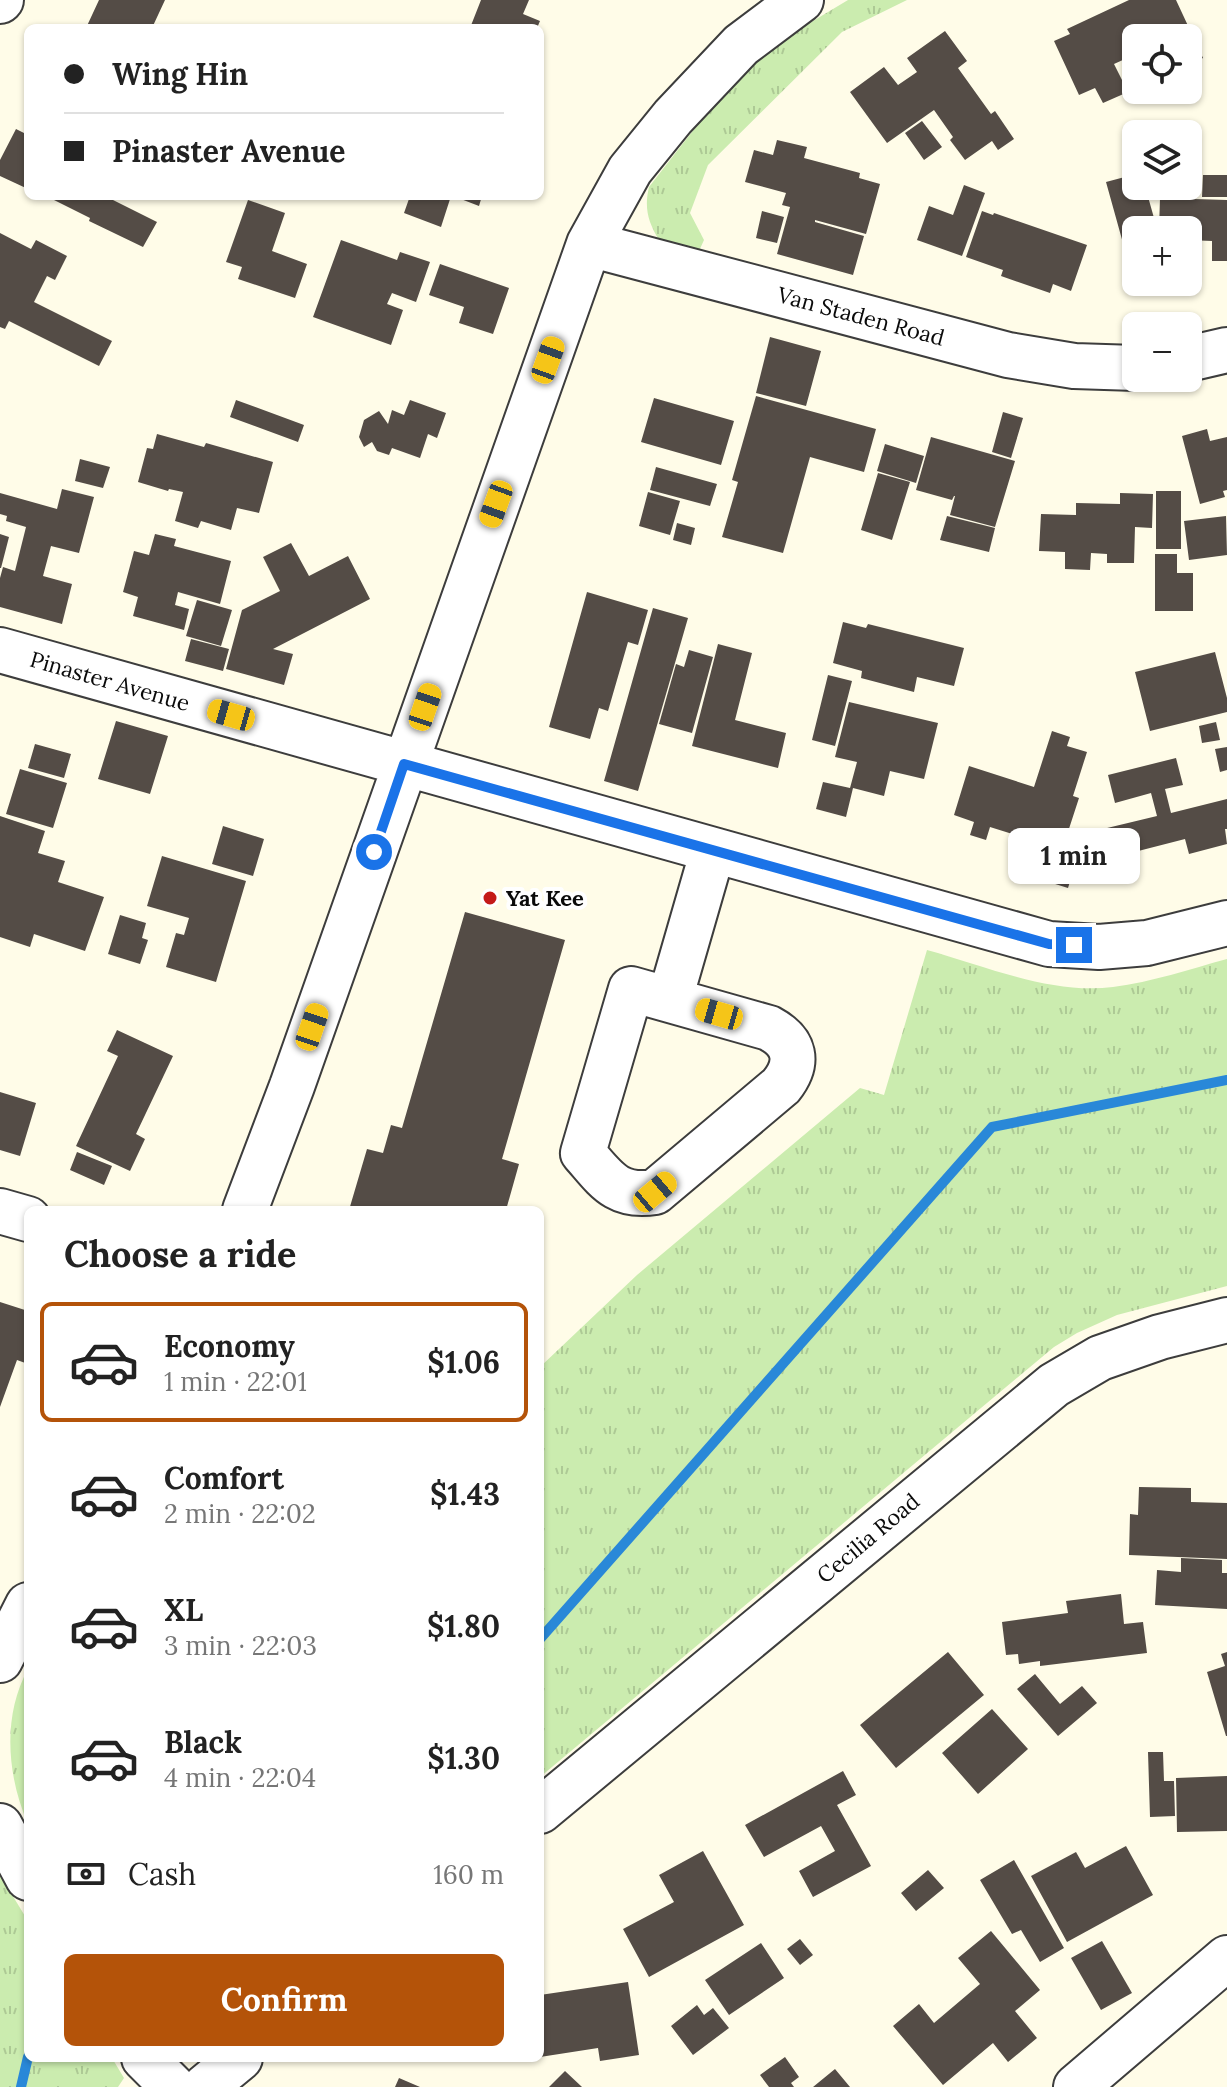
<!DOCTYPE html>
<meta charset="utf-8">
<style>
:root{--surface:#fff;--page:#f2f2f2;--text:#222;--muted:#767676;--line:#e0e0e0;--accent:#b45309}
body{margin:0;font-family:Lora,serif;background:var(--page);color:var(--text);height:100vh;display:flex;flex-direction:column;font-size:30px;white-space:nowrap}
*{box-sizing:border-box;margin:0}
p{font-size:26px;color:var(--muted)}
.icon{flex:none;width:44px;height:44px;fill:none;stroke:currentColor;stroke-width:2;stroke-linecap:round;stroke-linejoin:round}
.map{position:relative;flex:1;overflow:hidden}
.side{position:absolute;left:24px;top:1206px;width:520px;height:856px;display:flex;flex-direction:column;background:var(--surface);border-radius:12px;box-shadow:0 2px 6px #0004}
.side>*{flex:none}
.top-card{position:absolute;left:24px;top:24px;width:520px;height:176px;border-radius:12px;box-shadow:0 2px 6px #0004;display:grid;align-content:center;height:176px;padding:0 40px;background:var(--surface)}
.buttons{position:absolute;left:1122px;top:24px;display:grid;gap:16px}
.buttons a{display:grid;place-items:center;width:80px;height:80px;border-radius:12px;background:var(--surface);box-shadow:0 2px 6px #0004;font-size:40px}
.end{position:absolute;width:36px;height:36px;margin:-18px;border:10px solid #1a73e8;background:#fff;box-shadow:0 0 0 4px #fff}
.from{border-radius:50%}
.bubble{position:absolute;height:56px;border-radius:12px;background:var(--surface);box-shadow:0 2px 6px #0004;font-size:26px;font-weight:800;line-height:56px;text-align:center}
.car{position:absolute;width:24px;height:48px;margin:-24px -12px;border-radius:10px;box-shadow:0 0 6px 2px #0007;background:linear-gradient(#f5c518 24%,#345 0 40%,#f5c518 0 76%,#345 0 86%,#f5c518 0)}
.top-card b{display:flex;align-items:center;gap:28px;height:76px;font-size:30px}
.top-card b+b{border-top:2px solid var(--line)}
.top-card i{width:20px;height:20px;background:var(--text)}
ul{padding:0;list-style:none}
li{display:flex;align-items:center;gap:24px;height:120px;margin:0 16px 12px;padding:0 24px;border:4px solid transparent;border-radius:12px}
li div{flex:1}
li b{display:block;font-size:30px}
li em{font-style:normal;font-weight:800}
li.selected{border-color:var(--accent)}
li>.icon{width:72px;height:72px;stroke-width:1.5}
h2{padding:0 40px;font-size:36px;line-height:96px}
.pay{display:flex;align-items:center;gap:20px;height:88px;padding:0 40px;font-size:30px}
.pay p{margin-inline-start:auto}
.cta{display:flex;gap:16px;margin-top:auto;padding:16px 40px}
.cta a{flex:1;height:92px;border-radius:12px;background:var(--accent);color:#fff;font-size:32px;font-weight:800;line-height:92px;text-align:center}
.map>svg:first-child{display:block}
.grass{fill:url(#grass-tufts)}
.lines{fill:none;stroke-linecap:round;stroke-linejoin:round}
.stream{stroke:#2988d8;stroke-width:10}
.building{fill:#544c46}
.minor-casing{stroke:#3d3d3d;stroke-width:48}
.minor{stroke:#fff;stroke-width:44}
.route{stroke:#1a73e8;stroke-width:10}
.poi-dot{fill:#c41a19;stroke:#fff;stroke-width:3}
.labels{text-anchor:middle;dominant-baseline:central;stroke-width:8;stroke-linejoin:round;paint-order:stroke}
.street-label{font-size:22px;fill:#0a0a0a;stroke:#fff}
.poi-label{font-size:22px;font-weight:bold;fill:#0a0a0a;stroke:#fff;text-anchor:start}
</style>
<div class="map">
<svg width="1227" height="2087" viewBox="0 0 1227 2087">
<defs>
<pattern id="grass-tufts" width="24" height="20" patternUnits="userSpaceOnUse" patternTransform="scale(2)"><rect width="24" height="20" fill="#cbecaf"/><path d="M3 7l-1-3M5 7V3M7 7l1-3M15 17l-1-3M17 17v-4M19 17l1-3" fill="none" stroke="#adc995"/></pattern>
</defs>
<rect width="100%" height="100%" fill="#fffce8"/>
<path class="grass" d="M848 0H907L842 32 708 165 690 213 704 240 699 251 659 240C648 222 644 208 649 187L723 92 773 45Z
M927 950C985 966 1052 995 1113 987 1152 982 1190 969 1227 959V1286L1117 1315 1077 1333 1054 1347 540 1777V1724L542 1719 540 1715V1367L637 1275 860 1088 884 1095Z
M28 1669V1824C7 1776 2 1716 28 1669Z
M0 1875 28 1921V2058H112L124 2078 118 2087H0Z"/>
<g class="lines">
<path class="stream" d="M540 1639 992 1127 1227 1080
M21 2087 28 2057"/>
</g>
<path class="building" d="M99 0H165L152 28H86Z
M481 0H529L523 14 540 21 537 28H470Z
M1129 0H1176L1203 58 1188 65V38H1136V54L1114 64 1128 92 1103 103 1095 88 1079 95 1054 41 1070 34 1067 29Z
M945 31 967 61 958 68 991 114 995 111 1014 139 998 150 992 141 965 160 950 140 953 137 934 110 887 143 850 92 884 67 898 85 917 72 907 58Z
M922 121 942 147 924 160 905 133Z
M16 129 28 135V189L0 176V160Z
M777 140 807 147 804 158 860 173 859 178 880 184 866 234 815 220V222L864 236 853 275 777 254 790 207 782 205 786 193 745 182 754 150 773 155Z
M1136 174V186H1145L1154 218H1152L1155 230H1136V259L1128 261 1106 182Z
M1203 175H1227V197H1202Z
M964 185 985 193 962 256 917 240 929 206 953 215Z
M42 196H105L157 222 143 247 89 221 90 218 50 198V200Z
M410 196H451L441 227 404 213Z
M453 196H482L479 206Z
M1160 198 1227 200V261H1212V241L1188 240V230H1159Z
M248 200 285 213 272 251 307 264 295 298 238 279 242 267 226 262Z
M762 211 784 217 777 243 756 238Z
M982 211 993 215 994 213 1087 245 1071 291 1053 284 1050 293 1001 276 1003 270 966 257Z
M0 233 31 249 36 240 67 256 55 280 47 276 34 302 112 341 99 366 9 321 5 329 0 327Z
M341 240 397 260 400 252 430 262 416 302 392 293 387 304 403 310 391 345 313 317Z
M440 264 509 288 493 334 459 323 464 307 429 295Z
M770 337 821 351 806 406 756 393Z
M756 396 876 429 864 472 810 457 783 553 722 537 738 482 732 480Z
M654 398 734 421 721 465 641 442Z
M236 400 304 425 298 442 230 417Z
M410 400 446 413 437 438 428 434 420 458 392 448 389 455 377 451 372 442 364 447 359 437 364 420 379 411 388 424 392 410 404 415Z
M1003 412 1023 418 1011 458 992 452Z
M1207 429 1210 441 1227 437V490L1223 491 1225 497 1200 504 1182 436Z
M157 434 204 447 206 443 273 462 259 513 237 508 231 530 201 521 198 528 175 521 183 492 169 489 168 491 138 482 147 448 153 449Z
M931 437 1015 461 995 527 950 515 955 496H954L952 500 916 490Z
M885 444 924 456 916 483 877 471Z
M80 459 110 467 103 488 75 481Z
M656 467 717 484 710 506 650 490Z
M878 473 910 482 892 540 861 530Z
M62 489 94 497 79 553 51 546 43 576 72 584 62 624 0 607V578L3 567 15 571 26 527 6 521 7 516 0 514V493L57 509Z
M1156 491H1181V549H1156Z
M648 492 680 501 670 535 639 526Z
M1120 493 1153 494 1152 528 1135 527 1134 563H1107V554L1091 553 1090 570 1065 569V552L1039 551 1041 514 1076 515V503L1120 504Z
M947 516 995 528 989 552 940 540Z
M1226 516 1227 555 1189 560 1184 521Z
M677 523 695 528 691 545 673 540Z
M0 534 9 537 1 568H0Z
M155 534 176 539 174 546 231 561 220 604 178 592 175 605 189 609 184 630 133 616 138 597 123 592 134 551 149 555Z
M291 543 309 576 348 556 370 599 273 649 293 654 284 685 226 669 242 610 280 591 263 557Z
M1155 554H1177V573H1193V611H1155Z
M587 592 648 610 638 645 628 642 608 711 599 708 590 739 549 727Z
M197 600 232 610 221 646 186 636Z
M653 608 688 618 638 791 604 781Z
M843 622 866 628 868 624 964 648 954 686 917 677 914 692 861 678 862 671 833 663Z
M191 639 229 649 223 671 185 661Z
M718 644 752 653 735 720 786 733 778 768 692 746Z
M689 650 713 657 692 733 659 724 676 664 684 667Z
M1215 652 1227 698V712L1150 731 1135 672Z
M828 675 852 681 835 746 812 740Z
M849 702 938 723 924 779 890 771 884 796 853 788 846 817 816 809 823 782 850 788 857 762 835 757Z
M116 721 168 736 150 794 98 779Z
M1216 722 1220 740 1202 743 1199 726Z
M1052 731 1070 737 1067 746 1087 752 1073 796 1079 798 1065 841 1081 846 1068 888 1014 871 1025 838 990 827 986 840 970 835 974 822 954 815 969 766 1034 787Z
M35 744 71 754 64 778 28 768Z
M1227 747V770L1220 772 1215 749Z
M1176 758 1183 785 1165 789 1171 813 1227 799V829H1225L1227 844 1189 854 1185 839 1111 858 1103 829 1157 816 1151 793 1115 803 1108 775Z
M20 769 67 783 53 828 6 814Z
M0 816 45 831 38 853 65 861 58 882 104 897 85 951 34 934 30 947 0 937Z
M223 826 264 839 253 876 212 864Z
M162 856 246 881 216 982 166 967 176 933 184 935 189 918 147 906Z
M465 912 565 940 502 1159 519 1164 506 1210H349L367 1149 383 1153 391 1125 402 1128Z
M120 915 146 923 142 938 148 940 140 964 108 954Z
M117 1030 173 1056 136 1134 145 1139 130 1171 76 1146 118 1056 107 1051Z
M0 1092 36 1103 20 1156 0 1150Z
M77 1152 112 1166 104 1185 70 1170Z
M0 1302 28 1311V1364L17 1360 0 1407Z
M1139 1487 1191 1488V1502L1227 1503V1559L1129 1555 1130 1514 1138 1515Z
M1181 1558 1222 1560V1573H1227V1609L1155 1605 1157 1570 1181 1572Z
M1121 1594 1124 1624 1143 1622 1147 1653 1040 1666V1661L1019 1664 1018 1654 1006 1655 1002 1622 1068 1613 1066 1601Z
M948 1652 984 1695 896 1768 860 1725Z
M1227 1652V1736H1226L1207 1672 1225 1666 1221 1654Z
M1035 1674 1060 1704 1082 1686 1097 1703 1058 1736 1017 1689Z
M992 1709 1028 1749 978 1794 942 1753Z
M1148 1752H1163L1164 1781H1174L1175 1816 1150 1817Z
M843 1771 856 1795 837 1805 871 1866 813 1897 799 1871 835 1851 821 1826 764 1857 745 1825Z
M1227 1776V1831L1177 1832 1176 1778Z
M1126 1846 1153 1895 1067 1942 1031 1876 1076 1852 1085 1868Z
M703 1851 744 1925 649 1977 623 1929 674 1902 659 1875Z
M1014 1860 1064 1948 1040 1962 1021 1930 1012 1934 980 1880Z
M928 1870 944 1888 916 1911 901 1893Z
M991 1931 1040 1990 1015 2011 1037 2038 1008 2062 993 2043 943 2085 893 2026 919 2004 934 2023 980 1984 958 1958Z
M800 1939 813 1955 800 1965 787 1949Z
M1102 1941 1132 1993 1101 2010 1071 1958Z
M761 1943 784 1978 729 2015 705 1980Z
M628 1982 639 2055 600 2061 598 2048 540 2057V1995Z
M697 2005 704 2015 713 2008 729 2028 693 2055 671 2026Z
M785 2057 799 2077 791 2083 794 2087H769L760 2075Z
M835 2069 850 2087H813Z
M565 2071 582 2087H549Z
M399 2078 420 2087H395Z"/>
<g class="lines">
<defs>
<path id="minor" d="M0 1 1 0
M589 244 1008 355 1074 366 1136 368
M1188 359 1227 350
M0 650 1049 944 1099 947 1147 943 1227 923
M631 989 769 1028C795 1042 800 1062 781 1086L655 1192C616 1198 606 1179 583 1153Z
M670 999 713 850
M245 1210 292 1086 589 244 630 170 673 117 741 45 801 0
M0 1211 28 1219
M0 1660 28 1605
M540 1811 1054 1385 1100 1358 1160 1337 1227 1320
M0 1826 28 1878
M144 2058 173 2087
M205 2087 240 2058
M1076 2087 1227 1958"/>
</defs>
<use href="#minor" class="minor-casing"/>
<use href="#minor" class="minor"/>
</g>
<g class="lines">
<path class="route" d="M374 852 404 764 1049 944 1074 945"/>
</g>
<circle class="poi-dot" cx="490" cy="898" r="8"/>
<g class="labels">
<g class="street-label">
<text transform="translate(861 316) rotate(15)">Van Staden Road</text>
<text transform="translate(110 681) rotate(16)">Pinaster Avenue</text>
<text transform="translate(868 1538) rotate(-40)">Cecilia Road</text>
</g>
<g class="poi-label">
<text x="506" y="898">Yat Kee</text>
</g>
</g>
</svg>
<div class="buttons">
<a><svg class="icon" aria-label="locate" viewBox="0 0 24 24"><circle cx="12" cy="12" r="6"/><path d="M12 2v4M12 18v4M2 12h4M18 12h4"/></svg></a>
<a><svg class="icon" aria-label="layers" viewBox="0 0 24 24"><path d="M12 4l9 5-9 5-9-5zM3 14l9 5 9-5"/></svg></a>
<a>+</a>
<a>−</a>
</div>
<i class="end from" style="left:374px;top:852px"></i>
<i class="end" style="left:1074px;top:945px"></i>
<div class="bubble" style="left:1008px;top:828px;width:132px">1 min</div>
<i class="car" style="left:548px;top:360px;rotate:20deg"></i>
<i class="car" style="left:496px;top:504px;rotate:200deg"></i>
<i class="car" style="left:425px;top:707px;rotate:19deg"></i>
<i class="car" style="left:231px;top:715px;rotate:286deg"></i>
<i class="car" style="left:719px;top:1014px;rotate:286deg"></i>
<i class="car" style="left:312px;top:1027px;rotate:19deg"></i>
<i class="car" style="left:655px;top:1192px;rotate:50deg"></i>
<div class="top-card">
<b><i class="from"></i>Wing Hin</b>
<b><i></i>Pinaster Avenue</b>
</div>
<section class="side">
<h2>Choose a ride</h2>
<ul>
<li class="selected"><svg class="icon" aria-label="car" viewBox="0 0 24 24"><path d="M5 17H2v-5l4-1 3-4h7l3 4 3 1v5h-3M9 17h6M6 11h13"/><circle cx="7" cy="17" r="2"/><circle cx="17" cy="17" r="2"/></svg><div><b>Economy</b><p>1 min · 22:01</p></div><em>$1.06</em></li>
<li><svg class="icon" aria-label="car" viewBox="0 0 24 24"><path d="M5 17H2v-5l4-1 3-4h7l3 4 3 1v5h-3M9 17h6M6 11h13"/><circle cx="7" cy="17" r="2"/><circle cx="17" cy="17" r="2"/></svg><div><b>Comfort</b><p>2 min · 22:02</p></div><em>$1.43</em></li>
<li><svg class="icon" aria-label="car" viewBox="0 0 24 24"><path d="M5 17H2v-5l4-1 3-4h7l3 4 3 1v5h-3M9 17h6M6 11h13"/><circle cx="7" cy="17" r="2"/><circle cx="17" cy="17" r="2"/></svg><div><b>XL</b><p>3 min · 22:03</p></div><em>$1.80</em></li>
<li><svg class="icon" aria-label="car" viewBox="0 0 24 24"><path d="M5 17H2v-5l4-1 3-4h7l3 4 3 1v5h-3M9 17h6M6 11h13"/><circle cx="7" cy="17" r="2"/><circle cx="17" cy="17" r="2"/></svg><div><b>Black</b><p>4 min · 22:04</p></div><em>$1.30</em></li>
</ul>
<div class="pay"><svg class="icon" aria-label="cash" viewBox="0 0 24 24"><path d="M3 7h18v10H3z"/><circle cx="12" cy="12" r="2"/></svg>Cash<p>160 m</p></div>
<div class="cta"><a>Confirm</a></div>
</section>
</div>
